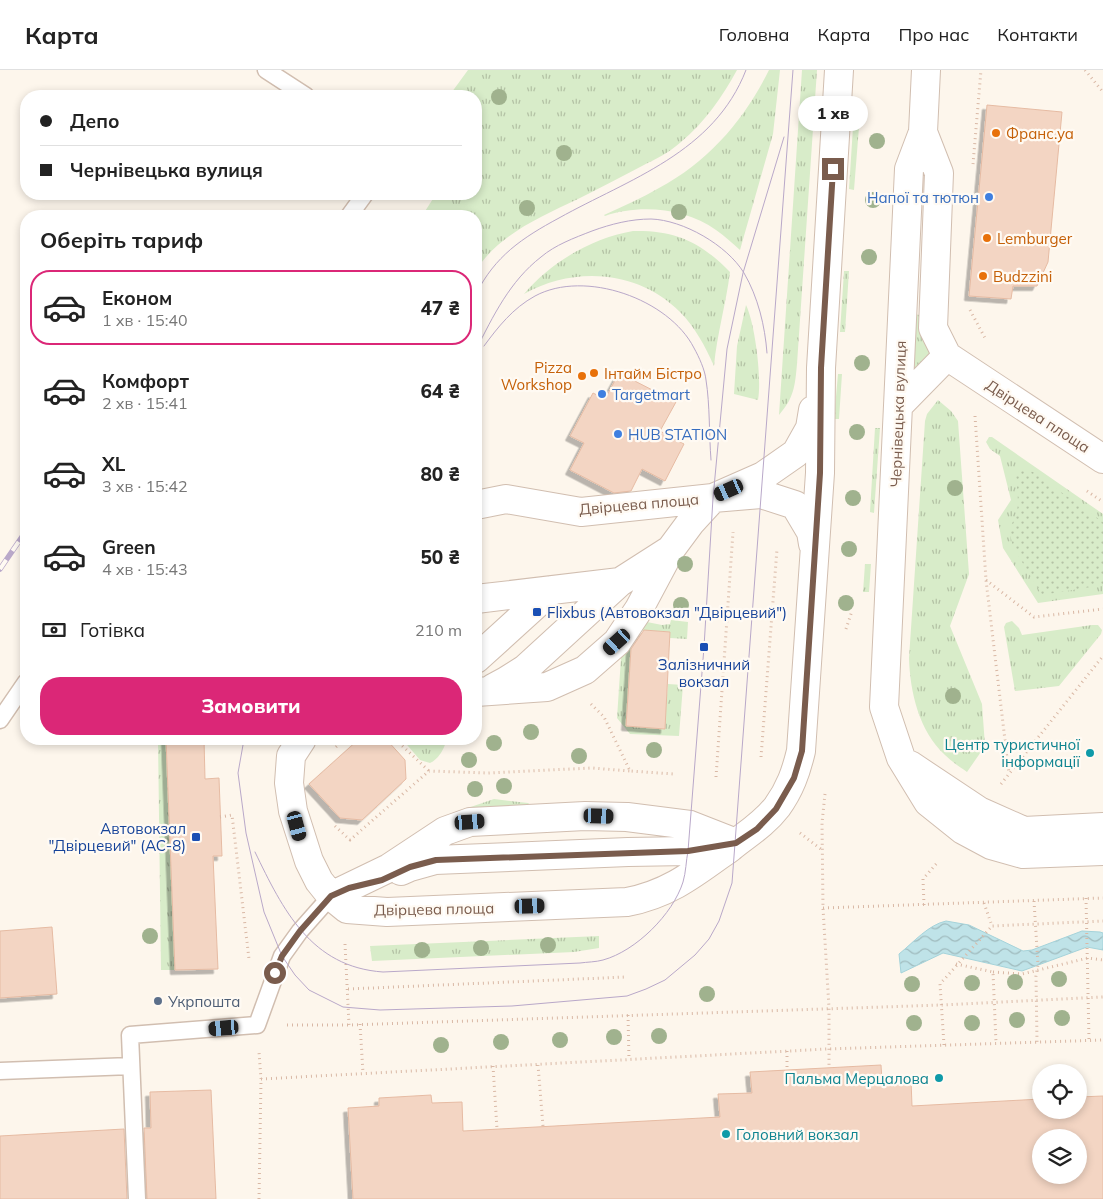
<!DOCTYPE html>
<html lang="uk">
<meta charset="utf-8">
<style>
:root{--surface:#fff;--page:#f2f2f2;--text:#222;--muted:#767676;--line:#e0e0e0;--accent:#db2777}
body{margin:0;font-family:Mulish,sans-serif;background:var(--page);color:var(--text);height:100vh;display:flex;flex-direction:column;font-size:19px;white-space:nowrap}
*{box-sizing:border-box;margin:0}
p{font-size:16px;color:var(--muted)}
.icon{flex:none;width:28px;height:28px;fill:none;stroke:currentColor;stroke-width:2;stroke-linecap:round;stroke-linejoin:round}
.map{position:relative;flex:1;overflow:hidden}
.sheet{position:absolute;left:20px;top:140px;width:462px;height:535px;display:flex;flex-direction:column;background:var(--surface);border-radius:20px;box-shadow:0 2px 8px #0003}
.sheet>*{flex:none}
.top-card{position:absolute;left:20px;top:20px;width:462px;height:110px;border-radius:20px;box-shadow:0 2px 8px #0003;display:grid;align-content:center;height:110px;padding:0 20px;background:var(--surface)}
.fabs{position:absolute;left:1032px;top:994px;display:grid;gap:10px}
.fabs a{display:grid;place-items:center;width:55px;height:55px;border-radius:50%;background:var(--surface);box-shadow:0 2px 8px #0003;font-size:25px}
.end{position:absolute;width:22px;height:22px;margin:-11px;border:6px solid #7a5c4d;background:#fff;box-shadow:0 0 0 2px #fff}
.from{border-radius:50%}
.bubble{position:absolute;height:35px;border-radius:18px;background:var(--surface);box-shadow:0 2px 8px #0003;font-size:16px;font-weight:800;line-height:35px;text-align:center}
.car{position:absolute;width:15px;height:30px;margin:-15px -8px;border-radius:6px;box-shadow:0 0 4px 1px #0007;background:linear-gradient(#222 24%,#8ab4d8 0 40%,#222 0 76%,#8ab4d8 0 86%,#222 0)}
.top-card b{display:flex;align-items:center;gap:18px;height:48px;font-size:19px}
.top-card b+b{border-top:1px solid var(--line)}
.top-card i{width:12px;height:12px;background:var(--text)}
ul{padding:0;list-style:none}
li{display:flex;align-items:center;gap:15px;height:75px;margin:0 10px 8px;padding:0 10px;border:2px solid transparent;border-radius:20px}
li div{flex:1}
li b{display:block;font-size:19px}
li em{font-style:normal;font-weight:800}
li.active{border-color:var(--accent)}
li>.icon{width:45px;height:45px;stroke-width:1.5}
h2{padding:0 20px;font-size:22px;line-height:60px}
.pay{display:flex;align-items:center;gap:12px;height:55px;padding:0 20px;font-size:19px}
.pay p{margin-inline-start:auto}
.button{display:flex;gap:10px;margin-top:auto;padding:10px 20px}
.button a{flex:1;height:58px;border-radius:20px;background:var(--accent);color:#fff;font-size:20px;font-weight:800;line-height:58px;text-align:center}
header{display:flex;align-items:center;gap:30px;box-sizing:border-box;height:70px;padding:0 25px;background:var(--surface);border-bottom:1px solid var(--line)}
header strong{font-size:24px}
nav{display:flex;gap:28px;margin-inline-start:auto;font-size:18px}
.map>svg:first-child{display:block}
.grass{fill:url(#grass-tufts)}
.park{fill:url(#park-dots)}
.water{fill:url(#water-waves);stroke:#a5d3da}
.building{fill:#f3d5c3;stroke:#e6bba3;fill-rule:evenodd;filter:url(#shadow)}
.lines{fill:none;stroke-linecap:round;stroke-linejoin:round}
.service-casing{stroke:#d1beb0;stroke-width:19}
.minor-casing{stroke:#d1beb0;stroke-width:30}
.path{stroke:#d9b8a5;stroke-width:3;stroke-dasharray:1 4;stroke-linecap:butt}
.service{stroke:#fff;stroke-width:16}
.minor{stroke:#fff;stroke-width:28}
.tram{stroke:#b9a8c9;stroke-width:1}
.rail-casing{stroke:#b9a8c9;stroke-width:5.5}
.rail{stroke:#fffaf3;stroke-width:4;stroke-dasharray:11;stroke-linecap:butt}
.tree{fill:#a0b28e}
.route{stroke:#7a5c4d;stroke-width:6}
.food-dot{fill:#e8710a;stroke:#fffaf3;stroke-width:2}
.shop-dot{fill:#3f7fe0;stroke:#fffaf3;stroke-width:2}
.transit-dot{fill:#1a4fb4;stroke:#fffaf3;stroke-width:2}
.culture-dot{fill:#0f9aa8;stroke:#fffaf3;stroke-width:2}
.service-dot{fill:#5c6f8a;stroke:#fffaf3;stroke-width:2}
.labels{text-anchor:middle;dominant-baseline:central;stroke-width:4.5;stroke-linejoin:round;paint-order:stroke}
.food-label{font-size:15px;fill:#c56008;stroke:#fffaf3;text-anchor:start}
.shop-label{font-size:15px;fill:#366cbe;stroke:#fffaf3;text-anchor:start}
.street-label{font-size:15px;fill:#7a5c4d;stroke:#fffaf3}
.transit-label{font-size:15px;fill:#164399;stroke:#fffaf3;text-anchor:start}
.culture-label{font-size:15px;fill:#0d838f;stroke:#fffaf3;text-anchor:end}
.service-label{font-size:15px;fill:#4e5e75;stroke:#fffaf3;text-anchor:start}
</style>
<header>
<strong>Карта</strong>
<nav><a>Головна</a><a>Карта</a><a>Про нас</a><a>Контакти</a></nav>
</header>
<div class="map">
<svg width="1103" height="1129" viewBox="0 0 1103 1129">
<defs>
<pattern id="grass-tufts" width="24" height="20" patternUnits="userSpaceOnUse" patternTransform="scale(1.25)"><rect width="24" height="20" fill="#d8ecc9"/><path d="M3 7l-1-3M5 7V3M7 7l1-3M15 17l-1-3M17 17v-4M19 17l1-3" fill="none" stroke="#b4c2a5"/></pattern>
<pattern id="park-dots" width="8" height="8" patternUnits="userSpaceOnUse" patternTransform="scale(1.25)"><rect width="8" height="8" fill="#d8ecc9"/><path d="M2 2h.1M6 6h.1" fill="none" stroke="#b4c2a5" stroke-width="1.8" stroke-linecap="round"/></pattern>
<pattern id="water-waves" width="16" height="10" patternUnits="userSpaceOnUse" patternTransform="scale(1.25)"><rect width="16" height="10" fill="#bfe3e8"/><path d="M0 5q4-4 8 0t8 0" fill="none" stroke="#a0bbbe"/></pattern>
<filter id="shadow"><feDropShadow dx="-4.5" dy="4.5" stdDeviation="0" flood-color="#0004"/></filter>
</defs>
<rect width="100%" height="100%" fill="#fdf6ec"/>
<path class="grass" d="M468 0H737C723 26 704 53 681 72 670 82 656 89 642 96 621 107 600 118 578 129 540 147 500 164 476 200V146H422L436 124H476V26H449Z
M769 0H780L773 64 740 180C732 173 725 166 716 160 685 138 640 134 605 146L604 145C623 136 642 128 659 118 709 91 744 50 769 0Z
M802 0H817L797 294C795 316 794 328 779 345Z
M853 57H859L854 120 849 119Z
M633 161C675 160 701 172 730 202 726 234 717 264 714 296 705 276 695 257 680 242 638 200 574 196 524 224 551 192 592 168 633 161Z
M844 201H849L845 262H840Z
M746 235C755 254 762 308 758 330L734 324 737 276Z
M909 244 921 245V266L932 286 906 314Z
M838 304H842L839 349H834Z
M938 330 951 341 958 351 969 504 950 556 982 634 985 676 967 702C960 697 952 692 945 685 919 661 910 622 909 588L925 351 927 344Z
M875 358H880L874 443 870 442Z
M989 367H992L1103 444V524L1038 533 1003 478 998 450 1011 430 1000 386 990 379 986 372Z
M865 494H871L869 522H863Z
M632 549 662 555 670 554 671 550 688 552 687 569 670 568V562L632 560 626 656 664 659 668 614 683 615 679 666 630 664 617 648 623 558Z
M1012 551 1019 558 1022 565 1092 555H1098L1102 560 1101 564 1059 616 1015 621 1004 557 1006 553Z
M158 669H166L175 900H161Z
M402 669H446C446 677 438 690 430 693L420 690Z
M494 729 528 733 532 736 454 745 456 742Z
M599 866V878L574 882 372 891 370 876Z"/>
<path class="park" d="M1019 400H1026L1033 402 1103 452V515L1042 525 1013 477 1009 460 1017 443 1018 431 1016 404Z"/>
<path class="water" d="M946 851 969 855 1023 881 1032 880 1082 861 1100 862 1103 863V880L1087 877 1022 901 943 883 901 903 899 884C914 872 928 855 946 851Z"/>
<path class="building" d="M987 35 1062 42 1048 192 1037 216H1013L1011 229 969 226Z
M619 303 676 332 660 361 684 374 665 411 642 399 631 421 614 423 570 400 584 373 570 366 593 323 605 329Z
M644 560 670 562 665 659 626 656 631 579Z
M166 669H204L205 709 219 708 222 786H213L218 899 175 900Z
M359 669H386L405 690 406 709 362 750 340 748 309 714Z
M52 857 57 924 0 928V861Z
M881 995 882 1011 911 1010 912 1036 1041 1029V1040H1079V1027L1103 1026V1129H353L348 1038 379 1036V1028L431 1025 432 1033 462 1032 463 1061 720 1047 718 1024 752 1023 750 1002ZM1041 1068H1079V1105H1041Z
M211 1020 216 1129H147L144 1058H151L150 1022Z
M124 1059 127 1129H0V1066Z"/>
<g class="lines">
<defs>
<path id="service" d="M266 0 306 26
M349 146 365 124
M0 650 26 612
M0 1001 131 996
M137 1129 130 965 257 955 282 886 300 861 331 826"/>
<path id="minor" d="M926 0 923 62 909 99 884 637 901 688 928 732 963 760 991 775 1023 784 1103 781
M923 62 939 103 933 258 947 286 1103 389
M899 335 947 286
M476 435 506 429 581 442 713 428 763 406 796 383 810 358 813 340
M476 529 620 512 670 480
M476 589 552 520
M493 618 506 611 525 599 620 512
M476 622 547 617 585 600 617 572 639 539 671 479 691 452 713 428 761 424 795 435 811 462 813 474
M302 669 291 686 289 713 293 741 309 791 319 811 331 826 347 839 387 842 627 832C670 824 696 802 731 777 747 764 764 754 777 737 790 719 796 702 801 681L820 403 821 298 839 0
M910 695 979 741 1024 761 1103 757
M401 801 410 797 435 790 628 782 688 781 730 774
M331 826 389 798 445 761 470 752 585 746 627 747 690 755 736 773"/>
</defs>
<use href="#service" class="service-casing"/>
<use href="#minor" class="minor-casing"/>
<path class="path" d="M1085 0 1103 22
M973 94 981 0
M970 240 985 268
M975 346 986 510 1009 704
M1087 421 1103 432
M986 510 1034 547 1103 539
M846 559 852 541
M591 634 604 647 630 701 674 704
M395 669 429 701
M336 677 345 669
M761 687 777 479
M716 707 733 462
M1001 714 1103 586
M825 724 822 753 823 838 829 938V998
M220 747 232 745 249 889
M335 756 350 770 429 701 488 703 592 698 630 701
M800 763 822 780
M1086 828 1089 970
M1034 831 1038 895 1036 906 1037 972
M984 833 992 856 1103 851
M924 835 923 809 937 793
M823 838 1103 828
M345 874 349 955
M956 894 993 902 996 973
M993 902 1022 904 1088 888 1103 890
M348 919 626 907
M628 945 629 990
M360 954 363 1003
M287 955H349L941 935 1103 927
M944 975 940 914 992 856
M787 981V1000
M538 995 543 1056
M493 996 497 1059
M261 1009 827 979 1103 970
M259 1129 261 1009 259 982"/>
<use href="#service" class="service"/>
<use href="#minor" class="minor"/>
<path class="tram" d="M476 224C495 186 522 168 559 148 629 109 714 83 746 0
M484 276C498 257 513 238 535 226 585 199 669 229 694 278 699 287 705 300 706 310 710 335 709 365 711 390
M476 280C493 246 510 211 541 187 555 175 574 168 592 161 611 154 631 149 651 149 683 150 727 175 744 203 758 227 765 256 767 283
M246 669 243 675 238 703 246 763 264 842 282 886 295 905 309 920 343 937 380 940 512 936 627 926 646 919 665 910 695 885 709 869 719 851 732 813 793 0
M255 782C283 840 311 897 383 902L580 893C587 892 596 892 603 890 636 881 673 844 683 812 686 802 686 791 688 781L704 577 713 428 727 279 743 203 784 67"/>
<defs>
<path id="rail" d="M0 499 26 461"/>
</defs>
<use href="#rail" class="rail-casing"/>
<use href="#rail" class="rail"/>
</g>
<g class="tree">
<circle cx="499" cy="27" r="8"/>
<circle cx="877" cy="71" r="8"/>
<circle cx="564" cy="83" r="8"/>
<circle cx="873" cy="130" r="8"/>
<circle cx="527" cy="138" r="8"/>
<circle cx="679" cy="142" r="8"/>
<circle cx="869" cy="187" r="8"/>
<circle cx="862" cy="293" r="8"/>
<circle cx="857" cy="362" r="8"/>
<circle cx="955" cy="418" r="8"/>
<circle cx="853" cy="428" r="8"/>
<circle cx="849" cy="479" r="8"/>
<circle cx="685" cy="494" r="8"/>
<circle cx="846" cy="533" r="8"/>
<circle cx="681" cy="535" r="8"/>
<circle cx="953" cy="626" r="8"/>
<circle cx="531" cy="662" r="8"/>
<circle cx="494" cy="673" r="8"/>
<circle cx="654" cy="680" r="8"/>
<circle cx="579" cy="686" r="8"/>
<circle cx="469" cy="690" r="8"/>
<circle cx="504" cy="716" r="8"/>
<circle cx="475" cy="719" r="8"/>
<circle cx="150" cy="866" r="8"/>
<circle cx="548" cy="875" r="8"/>
<circle cx="481" cy="878" r="8"/>
<circle cx="422" cy="880" r="8"/>
<circle cx="1059" cy="909" r="8"/>
<circle cx="1015" cy="912" r="8"/>
<circle cx="972" cy="913" r="8"/>
<circle cx="912" cy="914" r="8"/>
<circle cx="707" cy="924" r="8"/>
<circle cx="1062" cy="948" r="8"/>
<circle cx="1017" cy="950" r="8"/>
<circle cx="914" cy="953" r="8"/>
<circle cx="972" cy="953" r="8"/>
<circle cx="659" cy="966" r="8"/>
<circle cx="614" cy="967" r="8"/>
<circle cx="560" cy="970" r="8"/>
<circle cx="501" cy="972" r="8"/>
<circle cx="441" cy="975" r="8"/>
</g>
<g class="lines">
<path class="route" d="M275 903 282 886 300 861 331 826 349 818 382 810 410 797 436 790 688 781 736 773 757 759 776 739 794 708 802 681 820 403 821 298 833 99"/>
</g>
<g class="food-dot">
<circle cx="996" cy="63" r="5"/>
<circle cx="987" cy="168" r="5"/>
<circle cx="983" cy="206" r="5"/>
<circle cx="594" cy="303" r="5"/>
<circle cx="582" cy="306" r="5"/>
</g>
<g class="shop-dot">
<circle cx="989" cy="127" r="5"/>
<circle cx="602" cy="324" r="5"/>
<circle cx="618" cy="364" r="5"/>
</g>
<g class="transit-dot">
<rect x="532" y="537" width="10" height="10" rx="2.5"/>
<rect x="699" y="572" width="10" height="10" rx="2.5"/>
<rect x="191" y="762" width="10" height="10" rx="2.5"/>
</g>
<g class="culture-dot">
<circle cx="1090" cy="683" r="5"/>
<circle cx="939" cy="1008" r="5"/>
<circle cx="726" cy="1064" r="5"/>
</g>
<circle class="service-dot" cx="158" cy="931" r="5"/>
<g class="labels">
<g class="food-label">
<text x="1006" y="63">Франс.уа</text>
<text x="997" y="168">Lemburger</text>
<text x="993" y="206">Budzzini</text>
<text x="572" y="297" text-anchor="end">Pizza<tspan x="572" dy="17">Workshop</tspan></text>
<text x="604" y="303">Інтайм Бістро</text>
</g>
<g class="shop-label">
<text x="979" y="127" text-anchor="end">Напої та тютюн</text>
<text x="612" y="324">Targetmart</text>
<text x="628" y="364">HUB STATION</text>
</g>
<g class="street-label">
<text transform="translate(898 344) rotate(-88)">Чернівецька вулиця</text>
<text transform="translate(1038 346) rotate(33)">Двірцева площа</text>
<text transform="translate(639 434) rotate(-5)">Двірцева площа</text>
<text transform="translate(434 839) rotate(-1)">Двірцева площа</text>
</g>
<g class="transit-label">
<text x="547" y="542">Flixbus (Автовокзал "Двірцевий")</text>
<text x="704" y="594" text-anchor="middle">Залізничний<tspan x="704" dy="17">вокзал</tspan></text>
<text x="186" y="758" text-anchor="end">Автовокзал<tspan x="186" dy="17">"Двірцевий" (АС-8)</tspan></text>
</g>
<g class="culture-label">
<text x="1080" y="674">Центр туристичної<tspan x="1080" dy="17">інформації</tspan></text>
<text x="929" y="1008">Пальма Мерцалова</text>
<text x="736" y="1064" text-anchor="start">Головний вокзал</text>
</g>
<g class="service-label">
<text x="168" y="931">Укрпошта</text>
</g>
</g>
</svg>
<div class="fabs">
<a><svg class="icon" aria-label="locate" viewBox="0 0 24 24"><circle cx="12" cy="12" r="6"/><path d="M12 2v4M12 18v4M2 12h4M18 12h4"/></svg></a>
<a><svg class="icon" aria-label="layers" viewBox="0 0 24 24"><path d="M12 4l9 5-9 5-9-5zM3 14l9 5 9-5"/></svg></a>
</div>
<i class="end from" style="left:275px;top:903px"></i>
<i class="end" style="left:833px;top:99px"></i>
<div class="bubble" style="left:798px;top:26px;width:70px">1 хв</div>
<i class="car" style="left:729px;top:420px;rotate:246deg"></i>
<i class="car" style="left:617px;top:572px;rotate:228deg"></i>
<i class="car" style="left:599px;top:746px;rotate:92deg"></i>
<i class="car" style="left:470px;top:752px;rotate:86deg"></i>
<i class="car" style="left:297px;top:756px;rotate:165deg"></i>
<i class="car" style="left:530px;top:836px;rotate:88deg"></i>
<i class="car" style="left:224px;top:958px;rotate:265deg"></i>
<div class="top-card">
<b><i class="from"></i>Депо</b>
<b><i></i>Чернівецька вулиця</b>
</div>
<section class="sheet">
<h2>Оберіть тариф</h2>
<ul>
<li class="active"><svg class="icon" aria-label="car" viewBox="0 0 24 24"><path d="M5 17H2v-5l4-1 3-4h7l3 4 3 1v5h-3M9 17h6M6 11h13"/><circle cx="7" cy="17" r="2"/><circle cx="17" cy="17" r="2"/></svg><div><b>Економ</b><p>1 хв · 15:40</p></div><em>47 ₴</em></li>
<li><svg class="icon" aria-label="car" viewBox="0 0 24 24"><path d="M5 17H2v-5l4-1 3-4h7l3 4 3 1v5h-3M9 17h6M6 11h13"/><circle cx="7" cy="17" r="2"/><circle cx="17" cy="17" r="2"/></svg><div><b>Комфорт</b><p>2 хв · 15:41</p></div><em>64 ₴</em></li>
<li><svg class="icon" aria-label="car" viewBox="0 0 24 24"><path d="M5 17H2v-5l4-1 3-4h7l3 4 3 1v5h-3M9 17h6M6 11h13"/><circle cx="7" cy="17" r="2"/><circle cx="17" cy="17" r="2"/></svg><div><b>XL</b><p>3 хв · 15:42</p></div><em>80 ₴</em></li>
<li><svg class="icon" aria-label="car" viewBox="0 0 24 24"><path d="M5 17H2v-5l4-1 3-4h7l3 4 3 1v5h-3M9 17h6M6 11h13"/><circle cx="7" cy="17" r="2"/><circle cx="17" cy="17" r="2"/></svg><div><b>Green</b><p>4 хв · 15:43</p></div><em>50 ₴</em></li>
</ul>
<div class="pay"><svg class="icon" aria-label="cash" viewBox="0 0 24 24"><path d="M3 7h18v10H3z"/><circle cx="12" cy="12" r="2"/></svg>Готівка<p>210 m</p></div>
<div class="button"><a>Замовити</a></div>
</section>
</div>
